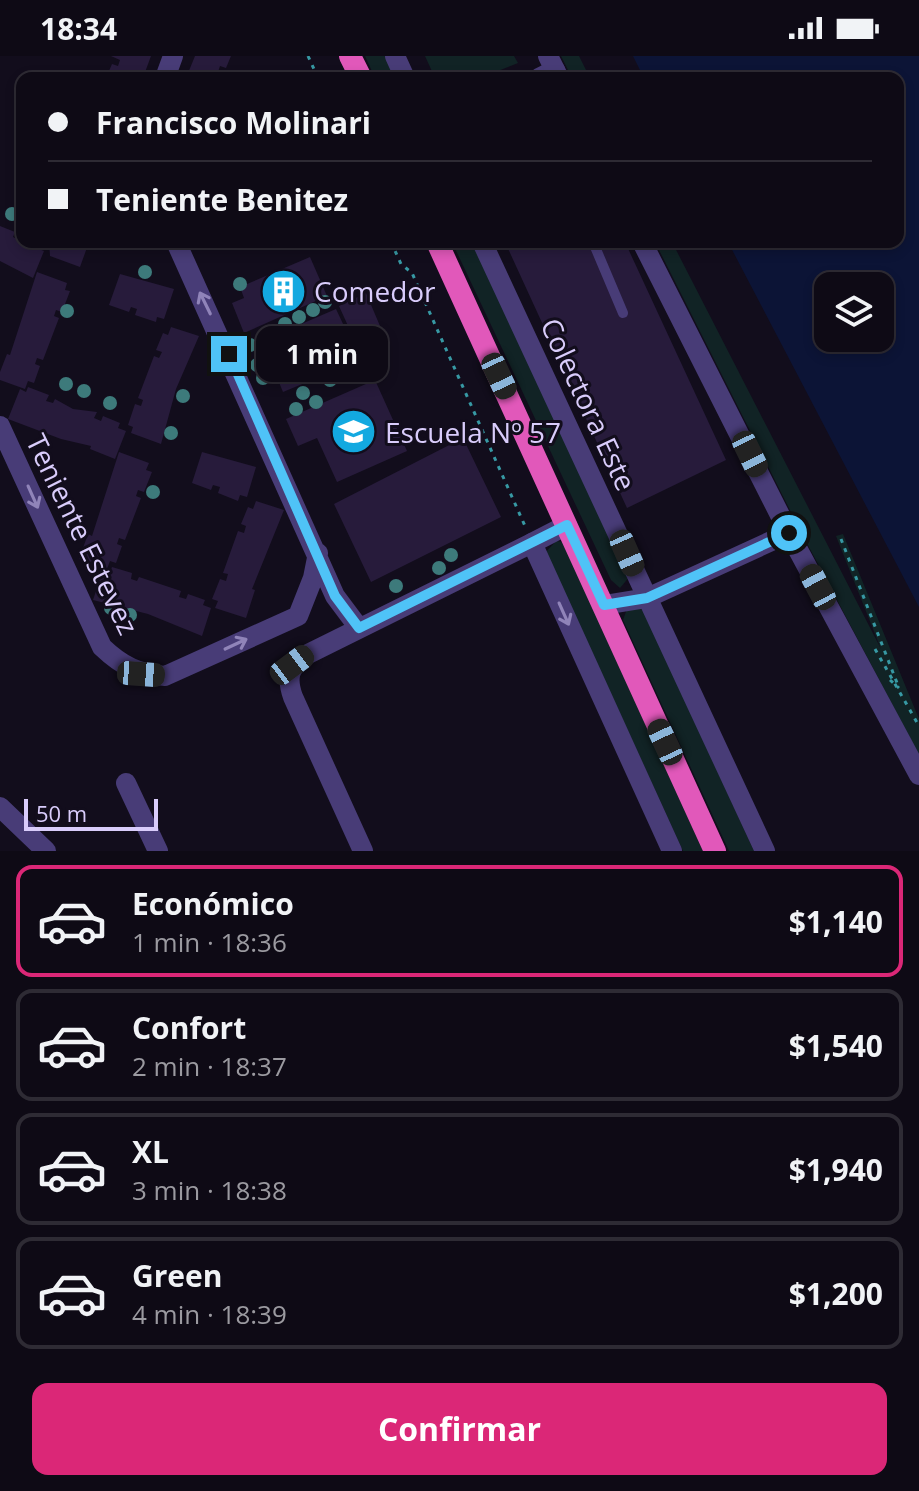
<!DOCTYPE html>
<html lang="es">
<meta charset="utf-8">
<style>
:root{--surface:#0e0a15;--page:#17131e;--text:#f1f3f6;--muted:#9b9aa0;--line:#2e2b34;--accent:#db2777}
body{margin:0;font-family:"Open Sans",sans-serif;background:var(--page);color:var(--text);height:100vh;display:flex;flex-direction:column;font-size:30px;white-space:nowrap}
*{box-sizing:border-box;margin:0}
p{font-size:26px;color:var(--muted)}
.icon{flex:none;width:44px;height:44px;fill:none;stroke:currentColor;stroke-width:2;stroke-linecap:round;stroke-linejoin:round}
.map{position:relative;height:795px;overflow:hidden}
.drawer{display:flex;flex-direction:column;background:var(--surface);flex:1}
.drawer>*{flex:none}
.banner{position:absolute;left:16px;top:16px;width:888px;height:176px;border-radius:16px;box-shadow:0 4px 12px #0003,0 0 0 2px var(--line);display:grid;align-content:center;height:176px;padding:0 32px;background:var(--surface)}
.fabs{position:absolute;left:814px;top:216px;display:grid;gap:16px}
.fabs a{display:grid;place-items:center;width:80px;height:80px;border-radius:16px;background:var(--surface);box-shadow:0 4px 12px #0003,0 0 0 2px var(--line);font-size:40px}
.scale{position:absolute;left:24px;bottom:20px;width:134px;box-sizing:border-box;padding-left:8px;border:4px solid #d9ccfb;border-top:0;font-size:22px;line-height:28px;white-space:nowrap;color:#d9ccfb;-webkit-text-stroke:6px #120d1c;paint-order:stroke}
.end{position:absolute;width:36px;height:36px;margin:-18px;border:10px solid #4fc3f7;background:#111;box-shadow:0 0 0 4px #111}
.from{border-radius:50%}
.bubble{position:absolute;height:56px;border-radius:16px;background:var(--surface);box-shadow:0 4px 12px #0003,0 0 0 2px var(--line);font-size:26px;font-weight:700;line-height:56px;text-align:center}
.car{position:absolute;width:24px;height:48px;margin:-24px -12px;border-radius:10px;box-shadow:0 0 6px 2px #0007;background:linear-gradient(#222 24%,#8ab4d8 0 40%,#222 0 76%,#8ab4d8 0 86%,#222 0)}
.banner b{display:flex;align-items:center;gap:28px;height:76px;font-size:30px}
.banner b+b{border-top:2px solid var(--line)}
.banner i{width:20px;height:20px;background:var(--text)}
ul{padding:14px 0 0;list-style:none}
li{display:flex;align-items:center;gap:24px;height:112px;margin:0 16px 12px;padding:0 16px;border:4px solid var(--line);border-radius:16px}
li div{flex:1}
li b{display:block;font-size:30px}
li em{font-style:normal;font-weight:700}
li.selected{border-color:var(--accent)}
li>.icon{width:72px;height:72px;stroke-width:1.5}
.action{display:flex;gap:16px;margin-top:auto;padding:16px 32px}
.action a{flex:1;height:92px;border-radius:16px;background:var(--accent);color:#fff;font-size:32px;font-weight:700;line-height:92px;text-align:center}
.status{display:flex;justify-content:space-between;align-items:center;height:56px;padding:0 40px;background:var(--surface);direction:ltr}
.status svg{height:22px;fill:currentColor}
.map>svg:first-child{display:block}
.green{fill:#112325}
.water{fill:#0c1436;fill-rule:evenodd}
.building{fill:#271b3b}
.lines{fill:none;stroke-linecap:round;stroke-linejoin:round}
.path{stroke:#3799a4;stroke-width:3;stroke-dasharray:4 6;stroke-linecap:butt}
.service{stroke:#483c77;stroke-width:10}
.minor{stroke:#483c77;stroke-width:20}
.tertiary{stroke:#483c77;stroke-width:20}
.trunk{stroke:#e158ba;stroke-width:22}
.tree{fill:#3d7a7b}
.oneway{stroke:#9084b9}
.route{stroke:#4fc3f7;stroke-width:10}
.labels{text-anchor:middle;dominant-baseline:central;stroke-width:6;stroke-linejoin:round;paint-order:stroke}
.poi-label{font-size:28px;fill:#d9ccfb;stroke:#120d1c;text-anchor:start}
.street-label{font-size:28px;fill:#d9ccfb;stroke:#120d1c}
</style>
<div class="status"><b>18:34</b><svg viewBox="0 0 49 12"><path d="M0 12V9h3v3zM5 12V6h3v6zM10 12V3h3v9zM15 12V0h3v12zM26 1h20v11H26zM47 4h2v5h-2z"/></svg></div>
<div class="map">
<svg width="919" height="795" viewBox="0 0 919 795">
<rect width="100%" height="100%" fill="#120d1c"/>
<path class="green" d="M365 0H388L398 22H375Z
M425 0H514L518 7 480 22H435Z
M561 0H579L590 22H572Z
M452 186H475L630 520 620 532 611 524Z
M655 186H672L881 593 836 480 843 478 919 663V699L800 474Z
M556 485 563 486 703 795H683L546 496Z
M634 549 644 555 754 795H729L623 564 628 550Z"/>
<path class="water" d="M633 0H919V551L728 186H898V22H644ZM828 230H880V282H828Z"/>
<path class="building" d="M111 0H151L144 19 150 22H106L112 8 118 10 120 4Z
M195 0H231L226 12 220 10 218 16 223 19 222 22H186Z
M0 170 15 176 13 181 19 184 22 178V186H38L36 192 44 195 33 222 0 205Z
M49 186H89L80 211 50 200Z
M505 186H625L726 404 627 452Z
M310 201 327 240 244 277 232 247 244 242 240 231Z
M37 216 67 227 65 234 70 235 62 256 56 254 54 260 59 262 43 304 37 302 35 308 40 310 34 327 28 325 25 333 0 324V316L7 298 10 299Z
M120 218 174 233 164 263 157 261 156 266 135 259 137 253 131 251 129 256 109 249Z
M366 237 380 270 354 283 339 250Z
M336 253 360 304 283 336 262 285Z
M171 271 199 280 176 333 161 388 131 377 133 371 128 369 135 348 141 350 143 344 138 342 154 300 159 302 162 296 156 294 163 277 168 279Z
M375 324 407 395 337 426 317 382 298 390 286 363Z
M28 331 49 339 46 345 53 347 55 343 73 353 97 356 94 362 101 365 103 360 120 367 118 372 126 375 115 403 90 393 91 390 61 383 8 363 20 333 26 336Z
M463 382 501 461 371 526 334 448Z
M119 396 149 407 146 414 152 416 144 436 138 434 136 440 141 442 125 484 119 482 117 488 122 490 116 507 110 505 107 513 79 503 88 478 92 480Z
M202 396 256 411 247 441 240 439 238 445 218 437 220 431 213 429 211 434 192 427Z
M256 445 284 454 252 533 255 534 246 562 215 552 218 545 212 543 220 523 226 525 228 518 223 517 238 475 244 477 246 470 241 468 248 451 253 453Z
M112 511 132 517 131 523 137 525 139 521 181 535 179 541 186 543 188 538 205 544 203 549 211 552 202 580 148 558 93 544 103 514 110 516Z"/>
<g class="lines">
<path class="path" d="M308 0 318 22
M391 186 401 208 412 217 525 470
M841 483 899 632
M875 593 919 670
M890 624 899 632"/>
<path class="service" d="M593 186 623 257"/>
<path class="minor" d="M165 22 173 0
M539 22 555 14
M176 186 335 540 359 572
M0 370 102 591C122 610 138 618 165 620L298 560 313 522 318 497
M604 549 647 542 789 477
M126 727 158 795
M0 751 46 795
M363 795 293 641C286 621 289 612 306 599L532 487"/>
<path class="tertiary" d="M395 0 405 22
M548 0 559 22
M482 186 765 795
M642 186 789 477 919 719
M567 469 532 487 672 795"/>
<path class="trunk" d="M350 0 361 22
M437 186 715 795"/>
</g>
<g class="tree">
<circle cx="12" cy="158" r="7"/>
<circle cx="145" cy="216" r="7"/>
<circle cx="240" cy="228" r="7"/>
<circle cx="325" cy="246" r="7"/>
<circle cx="313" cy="254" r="7"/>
<circle cx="67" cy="255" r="7"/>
<circle cx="299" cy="261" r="7"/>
<circle cx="285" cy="268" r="7"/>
<circle cx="250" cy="289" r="7"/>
<circle cx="257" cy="309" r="7"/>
<circle cx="263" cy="322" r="7"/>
<circle cx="330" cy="324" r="7"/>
<circle cx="66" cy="328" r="7"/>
<circle cx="84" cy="335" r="7"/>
<circle cx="303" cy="337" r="7"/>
<circle cx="183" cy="340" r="7"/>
<circle cx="316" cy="346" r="7"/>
<circle cx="110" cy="347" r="7"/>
<circle cx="296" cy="353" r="7"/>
<circle cx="171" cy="377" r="7"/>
<circle cx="153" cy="436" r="7"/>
<circle cx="451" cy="499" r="7"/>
<circle cx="439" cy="512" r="7"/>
<circle cx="396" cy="530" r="7"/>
<circle cx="111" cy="552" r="7"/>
<circle cx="130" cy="559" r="7"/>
</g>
<defs><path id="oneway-shaft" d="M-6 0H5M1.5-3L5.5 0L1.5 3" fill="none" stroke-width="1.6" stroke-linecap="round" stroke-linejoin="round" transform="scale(2)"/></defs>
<g class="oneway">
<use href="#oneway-shaft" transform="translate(205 247) rotate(-116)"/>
<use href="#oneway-shaft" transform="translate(33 441) rotate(66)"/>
<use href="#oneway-shaft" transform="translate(564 558) rotate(66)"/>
<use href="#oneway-shaft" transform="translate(236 588) rotate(-25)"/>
</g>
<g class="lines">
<path class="route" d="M229 298 335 540 359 572 567 469 604 549 647 542 789 477"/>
</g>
<defs>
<symbol id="building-disc" viewBox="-11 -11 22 22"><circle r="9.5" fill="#13a9e0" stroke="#120d1c"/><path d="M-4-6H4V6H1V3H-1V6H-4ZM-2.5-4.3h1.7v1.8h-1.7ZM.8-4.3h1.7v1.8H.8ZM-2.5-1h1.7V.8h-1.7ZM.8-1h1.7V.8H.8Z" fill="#fff"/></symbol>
<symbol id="school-disc" viewBox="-11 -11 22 22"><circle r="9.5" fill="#13a9e0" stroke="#120d1c"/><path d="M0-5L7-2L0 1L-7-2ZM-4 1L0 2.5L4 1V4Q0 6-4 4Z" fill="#fff"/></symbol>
</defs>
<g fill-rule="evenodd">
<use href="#building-disc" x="258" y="210" width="51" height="51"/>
<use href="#school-disc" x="328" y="350" width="51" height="51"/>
</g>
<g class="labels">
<g class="poi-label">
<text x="314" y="235">Comedor</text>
<text x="385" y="376">Escuela Nº 57</text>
</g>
<g class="street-label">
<text transform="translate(589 348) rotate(65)">Colectora Este</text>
<text transform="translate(83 478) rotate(64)">Teniente Estevez</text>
</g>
</g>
</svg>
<div class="fabs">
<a><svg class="icon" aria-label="layers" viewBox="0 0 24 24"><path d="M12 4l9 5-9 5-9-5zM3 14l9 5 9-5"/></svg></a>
</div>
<div class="scale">50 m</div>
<i class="end from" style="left:789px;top:477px"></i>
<i class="end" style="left:229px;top:298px"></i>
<div class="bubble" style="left:256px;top:270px;width:132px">1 min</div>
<i class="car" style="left:499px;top:320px;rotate:155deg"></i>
<i class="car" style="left:750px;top:398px;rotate:154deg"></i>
<i class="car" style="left:627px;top:497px;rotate:156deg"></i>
<i class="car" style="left:818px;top:531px;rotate:332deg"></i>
<i class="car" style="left:292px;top:609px;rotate:53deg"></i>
<i class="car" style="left:141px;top:618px;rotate:94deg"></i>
<i class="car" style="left:665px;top:686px;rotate:335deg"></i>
<div class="banner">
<b><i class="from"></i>Francisco Molinari</b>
<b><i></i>Teniente Benitez</b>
</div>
</div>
<section class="drawer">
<ul>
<li class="selected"><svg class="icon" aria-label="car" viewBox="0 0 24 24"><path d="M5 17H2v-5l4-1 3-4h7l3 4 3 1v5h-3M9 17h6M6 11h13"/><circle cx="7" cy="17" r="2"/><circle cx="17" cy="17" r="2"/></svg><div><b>Económico</b><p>1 min · 18:36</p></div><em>$1,140</em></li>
<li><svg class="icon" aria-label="car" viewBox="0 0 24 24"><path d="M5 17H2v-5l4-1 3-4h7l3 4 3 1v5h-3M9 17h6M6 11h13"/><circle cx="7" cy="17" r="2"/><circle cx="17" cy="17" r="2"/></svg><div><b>Confort</b><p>2 min · 18:37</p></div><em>$1,540</em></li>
<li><svg class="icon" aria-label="car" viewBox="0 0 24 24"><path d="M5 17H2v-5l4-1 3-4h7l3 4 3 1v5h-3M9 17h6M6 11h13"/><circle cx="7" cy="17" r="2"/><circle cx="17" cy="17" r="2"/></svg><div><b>XL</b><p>3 min · 18:38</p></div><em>$1,940</em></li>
<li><svg class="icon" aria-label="car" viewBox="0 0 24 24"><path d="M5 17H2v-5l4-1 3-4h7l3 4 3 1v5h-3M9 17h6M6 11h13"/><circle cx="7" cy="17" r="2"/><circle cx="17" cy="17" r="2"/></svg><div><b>Green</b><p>4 min · 18:39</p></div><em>$1,200</em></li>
</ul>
<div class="action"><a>Confirmar</a></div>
</section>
